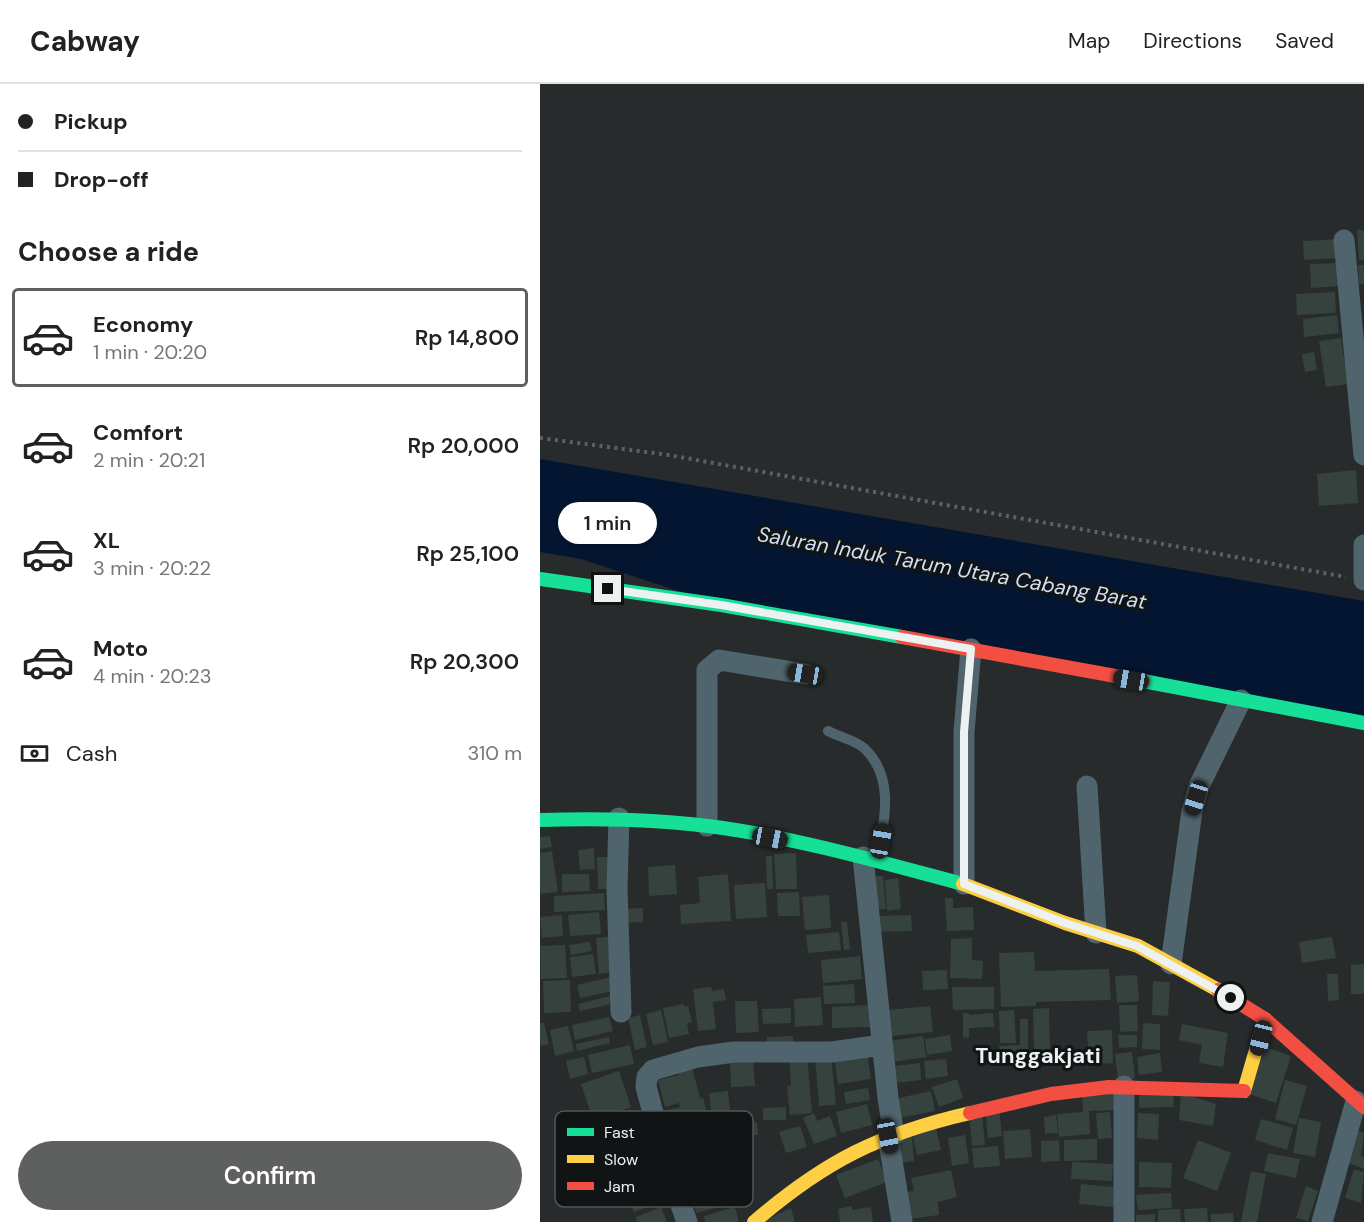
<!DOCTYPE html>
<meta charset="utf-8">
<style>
:root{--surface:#fff;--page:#f6f6f6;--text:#222;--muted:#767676;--line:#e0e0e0;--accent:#5e6060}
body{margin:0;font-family:"DM Sans",sans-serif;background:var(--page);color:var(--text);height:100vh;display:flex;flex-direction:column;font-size:22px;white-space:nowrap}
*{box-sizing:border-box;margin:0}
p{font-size:20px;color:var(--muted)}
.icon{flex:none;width:33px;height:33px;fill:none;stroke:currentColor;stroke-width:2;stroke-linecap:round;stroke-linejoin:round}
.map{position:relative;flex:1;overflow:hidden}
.panel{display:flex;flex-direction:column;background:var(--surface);width:540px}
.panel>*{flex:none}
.guide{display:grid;align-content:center;height:132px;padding:0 18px;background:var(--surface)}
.end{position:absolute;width:27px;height:27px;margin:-14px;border:8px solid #ecf1f1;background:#111;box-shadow:0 0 0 3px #111}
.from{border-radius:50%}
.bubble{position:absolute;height:42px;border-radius:21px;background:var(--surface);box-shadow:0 2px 4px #0004;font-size:20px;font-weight:600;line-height:42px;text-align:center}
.car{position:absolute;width:18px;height:36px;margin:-18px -9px;border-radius:8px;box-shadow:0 0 4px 2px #0007;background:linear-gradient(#222 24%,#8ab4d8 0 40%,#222 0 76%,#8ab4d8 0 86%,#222 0)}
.guide b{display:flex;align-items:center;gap:21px;height:57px;font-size:22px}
.guide b+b{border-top:2px solid var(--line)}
.guide i{width:15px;height:15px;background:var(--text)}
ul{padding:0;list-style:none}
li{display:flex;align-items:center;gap:18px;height:99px;margin:0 12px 9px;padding:0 6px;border:3px solid transparent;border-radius:6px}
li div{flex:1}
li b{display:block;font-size:22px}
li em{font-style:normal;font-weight:600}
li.on{border-color:var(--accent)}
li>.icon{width:54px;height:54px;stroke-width:1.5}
h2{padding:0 18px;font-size:27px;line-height:72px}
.pay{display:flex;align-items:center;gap:15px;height:66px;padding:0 18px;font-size:22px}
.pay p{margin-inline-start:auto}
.button{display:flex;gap:12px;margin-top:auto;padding:12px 18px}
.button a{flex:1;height:69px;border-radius:36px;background:var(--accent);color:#fff;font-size:24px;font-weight:600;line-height:69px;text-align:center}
header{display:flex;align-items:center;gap:36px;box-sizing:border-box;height:84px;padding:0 30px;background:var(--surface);border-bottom:2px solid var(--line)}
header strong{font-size:28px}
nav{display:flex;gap:33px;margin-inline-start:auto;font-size:21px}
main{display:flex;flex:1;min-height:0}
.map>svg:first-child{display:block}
.water{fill:#041531}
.building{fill:#36423e}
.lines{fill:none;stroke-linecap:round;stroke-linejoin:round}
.path{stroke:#576367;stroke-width:4;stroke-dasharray:3 4.5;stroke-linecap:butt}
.lane{stroke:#4f646c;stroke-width:10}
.street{stroke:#4f646c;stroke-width:21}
.fast{stroke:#16e098;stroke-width:14}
.slow{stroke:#ffcf43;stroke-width:14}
.jam{stroke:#f24e42;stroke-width:14}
.route{stroke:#ecf1f1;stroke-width:8}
.labels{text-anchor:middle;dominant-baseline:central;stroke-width:6;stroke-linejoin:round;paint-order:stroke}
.water-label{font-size:21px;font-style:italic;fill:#d0dff1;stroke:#111414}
.quarter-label{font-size:22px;font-weight:bold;fill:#ecf1f1;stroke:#111414}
.key{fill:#111414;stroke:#535656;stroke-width:1.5}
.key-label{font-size:16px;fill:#ecf1f1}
</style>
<header>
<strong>Cabway</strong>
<nav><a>Map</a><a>Directions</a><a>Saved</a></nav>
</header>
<main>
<section class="panel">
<div class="guide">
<b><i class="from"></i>Pickup</b>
<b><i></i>Drop-off</b>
</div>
<h2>Choose a ride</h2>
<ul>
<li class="on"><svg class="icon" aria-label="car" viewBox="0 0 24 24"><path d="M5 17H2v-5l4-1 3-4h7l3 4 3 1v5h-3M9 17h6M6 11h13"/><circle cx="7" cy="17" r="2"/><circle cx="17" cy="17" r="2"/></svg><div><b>Economy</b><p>1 min · 20:20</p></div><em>Rp 14,800</em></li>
<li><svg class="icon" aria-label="car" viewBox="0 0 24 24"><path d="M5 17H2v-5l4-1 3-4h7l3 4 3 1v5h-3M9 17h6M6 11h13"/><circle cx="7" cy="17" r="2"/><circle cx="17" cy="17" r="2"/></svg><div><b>Comfort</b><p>2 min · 20:21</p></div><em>Rp 20,000</em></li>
<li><svg class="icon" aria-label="car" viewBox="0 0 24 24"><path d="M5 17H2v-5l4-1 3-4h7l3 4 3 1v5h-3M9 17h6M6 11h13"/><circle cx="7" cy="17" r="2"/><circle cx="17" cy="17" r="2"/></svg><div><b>XL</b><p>3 min · 20:22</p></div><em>Rp 25,100</em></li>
<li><svg class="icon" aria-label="car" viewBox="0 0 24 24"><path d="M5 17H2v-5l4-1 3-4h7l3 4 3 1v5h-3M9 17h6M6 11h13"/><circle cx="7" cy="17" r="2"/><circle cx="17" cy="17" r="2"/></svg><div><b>Moto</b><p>4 min · 20:23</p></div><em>Rp 20,300</em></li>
</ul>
<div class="pay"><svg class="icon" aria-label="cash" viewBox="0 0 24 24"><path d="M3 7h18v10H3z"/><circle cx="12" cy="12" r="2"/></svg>Cash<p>310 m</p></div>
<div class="button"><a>Confirm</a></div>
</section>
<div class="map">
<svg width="824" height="1138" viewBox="0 0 824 1138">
<rect width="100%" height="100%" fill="#272b2b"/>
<path class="water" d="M0 375 824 517V635L181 521 41 475 0 468Z"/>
<path class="building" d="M817 146H824V176H819Z
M797 155 799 174 764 176 763 157Z
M798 179 800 202 771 204 770 180Z
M818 181H824V200H819Z
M795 208 796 229 757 231 756 210Z
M797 231 799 249 764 253 763 235Z
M801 254 808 300 786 303 779 257Z
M774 268 777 286 765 288 762 270Z
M816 386 818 419 779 422 777 390Z
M10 752 12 763 0 765V753Z
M54 764 55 785 40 786 38 766Z
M12 767 18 808 0 810V769Z
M256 769 257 805H236L234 770Z
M226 772H232L233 805H227Z
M57 773H74L75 805H58Z
M135 781 137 810 109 812 108 783Z
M22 790H49L50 807 22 808Z
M188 790 191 837 141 840 140 821 160 819 158 793Z
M343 792 346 825 330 826 328 793Z
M358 794 361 825 347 827 345 796Z
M225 799 227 833 196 835 194 801Z
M259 808 260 832H238L237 809Z
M64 809 65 826 14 828V812Z
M289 811 291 844 265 846 262 813Z
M405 814H413V824L433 823 434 846 407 847Z
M103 824V838L81 839V825Z
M59 828 61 850 30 852 28 831Z
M22 831 23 852 2 854 0 833Z
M371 831 372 847 336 848V832Z
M301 838H307L310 865 304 866Z
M299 848 301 866 268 869 266 851Z
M72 852 76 888 59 890 56 854Z
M792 853 796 874 762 879 759 858Z
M432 854V876L443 877 442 895 410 894 411 855Z
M50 858 52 867 31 871 29 861Z
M25 861 27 894 1 895 0 862Z
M494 868 495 887 569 885 571 916 496 918V922L461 923 459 869Z
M53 870 56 890 32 893 30 873Z
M320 872 322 895 283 899 281 876Z
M824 880V910H811V881Z
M407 886 408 905 383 906 382 887Z
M787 890H798L799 916 788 917Z
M597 891 599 917 577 919 575 892Z
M75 892 78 906 40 914 37 901Z
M30 896 31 928 4 929 3 897Z
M613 897 630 898 628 932 612 931Z
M314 900 315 919 284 920 283 902Z
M171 903 172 907 184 905 186 916 173 918 176 945 158 947 153 905Z
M412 903H454V925L413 926Z
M74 911 76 919 40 927 38 920Z
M281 913 283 941 255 943 254 915Z
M195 917H217L219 948 196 949Z
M144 920 145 923 148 922 152 938 147 939 149 950 129 954 123 924Z
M330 921V943L292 944V923Z
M579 921H597L598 947 580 948Z
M390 922 393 948 351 952 348 926Z
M251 924V939L223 940 222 925Z
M509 924 510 966 494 967 493 925Z
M121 926 128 958 113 961 106 930Z
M474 926 476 959H460L459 927Z
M423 929H429V931L453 929 454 943 429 944V954L423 953Z
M100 931 107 963 95 966 88 934Z
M69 933 73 947 35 956 32 941Z
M480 935H488V968L460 970 459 962 480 961Z
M0 939H4L9 960 0 962Z
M603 939 620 940V966L602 965Z
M642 940 688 949 683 983 659 979 662 961 639 956Z
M28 942 34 967 15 972 10 946Z
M572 946 573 979 549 981 547 947Z
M410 951 412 967 387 971 385 955Z
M578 951H597V963L579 964Z
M253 952V964L227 965V953Z
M383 952 386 973 353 978 350 957Z
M69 953 70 959 37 967 36 960Z
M90 961 94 980 52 989 48 971Z
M725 963 751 972 736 1019 709 1010Z
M327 966 331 995 298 1000 294 971Z
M592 968 595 994 578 996 575 970Z
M267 969 272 1029 250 1031 247 1002 251 1001 249 971Z
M620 969 622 988 599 991 597 973Z
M291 971 296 1021 279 1022 275 973Z
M44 973 48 990 30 995 26 977Z
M213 974 215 1002 191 1003 190 976Z
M406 975 408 992 386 995 384 977Z
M150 976 160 1014 154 1016 163 1014 169 1037 154 1041 171 1038 174 1053 148 1059 141 1028 143 1042 126 1046 122 1027 140 1023 139 1019 125 1023 118 996 139 991 136 980Z
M380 979 381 996 355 999 354 982Z
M79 987 91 1023 53 1036 41 1000Z
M417 995 423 1014 399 1023 392 1003Z
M745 996 767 1002 756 1041 735 1035Z
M328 1004 330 1016 306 1020 304 1008Z
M633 1005 634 1023 599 1024V1006Z
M576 1006 577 1026 549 1027 550 1050 519 1053 517 1030 543 1028 542 1007Z
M188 1007 190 1026 171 1028 169 1009Z
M391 1007 395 1027 359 1034 354 1015Z
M641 1009 676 1020 673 1042 639 1036Z
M327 1020 332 1041 301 1049 296 1028Z
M246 1023V1036H223V1024Z
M459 1024 462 1052 448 1054 445 1026Z
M570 1028 572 1054 558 1055 556 1029Z
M274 1029 277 1037 290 1032 297 1052 274 1060 263 1034Z
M442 1029 445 1061 432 1062 429 1030Z
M598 1029 619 1030 618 1056 597 1054Z
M516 1031 518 1049 505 1050 504 1033Z
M759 1034 781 1038 775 1073 753 1069Z
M721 1035 753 1044 747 1066 715 1056Z
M217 1038 218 1051 197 1052 196 1039Z
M260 1042 267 1063 246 1069 239 1048Z
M396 1044 401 1066 377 1071 372 1049Z
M490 1045 492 1073 465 1075 463 1047Z
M818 1047 824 1049 821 1072 824 1073V1085L806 1078Z
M372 1051 374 1077 359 1079 357 1053Z
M425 1051 429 1079 412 1082 408 1054Z
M557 1055V1076L524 1077V1056Z
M519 1056 520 1077 501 1078V1057Z
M658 1056 691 1069 677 1107 643 1094Z
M458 1062 460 1082 434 1084 432 1064Z
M728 1069 760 1075 756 1094 724 1087Z
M338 1075 347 1098 305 1114 296 1091Z
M532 1078 573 1080 572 1097 531 1095Z
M599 1078 632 1079 631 1104 599 1103Z
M814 1085 824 1088 821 1119 805 1114Z
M411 1086 417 1113 398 1118 399 1131 368 1135 365 1108 374 1107 371 1094Z
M711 1087 726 1090 717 1138H701Z
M115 1098 122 1118 94 1128 86 1108Z
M541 1100 575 1103 574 1123 539 1120Z
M766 1102 778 1107 768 1137 756 1134Z
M183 1104 187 1121 156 1129 152 1112Z
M631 1109 632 1124 598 1126 596 1111Z
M312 1122V1126L331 1123 333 1138H300L298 1125Z
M121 1123 127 1138H97L96 1133Z
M195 1123 199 1138H165L164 1132Z
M251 1124 255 1138H221Z
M667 1124 668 1138H645L644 1125Z
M640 1125 641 1138H618V1126Z
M693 1129 694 1138H671V1130Z
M615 1130V1138H596V1131Z"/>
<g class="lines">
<path class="path" d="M0 354 129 371 806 493"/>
<path class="lane" d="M288 647C299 653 318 657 326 666 355 695 344 738 338 774"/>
<path class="street" d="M804 156 824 371
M824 461V496
M547 702 556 849
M79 734 77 805 81 928
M167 742V586L179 576 265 590
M323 773 348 1014 354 1051
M424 800V648L431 565
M631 880 652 727 659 702 701 616
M584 1002V1138
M348 1052 362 1138
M147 1138 128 1084 106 1003 107 993 113 986 158 973 194 968H292L342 961
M782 1138 816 1017"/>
<path class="fast" d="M0 495 181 521 362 553
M603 597 824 639
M0 736C61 734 122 735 183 744 264 756 344 779 423 800"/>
<path class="slow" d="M423 800 525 839 598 862 678 906
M704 1007 725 935
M214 1138C285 1077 339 1050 430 1029"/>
<path class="jam" d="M362 553 603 597
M678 906 725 935 824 1023
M430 1029 511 1010 569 1003 704 1007"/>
</g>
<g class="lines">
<path class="route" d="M68 505 181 521 431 565 424 648V800L525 839 597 862 691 914"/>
</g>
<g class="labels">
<g class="water-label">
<text transform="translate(412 484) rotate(10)">Saluran Induk Tarum Utara Cabang Barat</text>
</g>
<g class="quarter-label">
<text x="498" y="971">Tunggakjati</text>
</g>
</g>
<rect x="15" y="1027" width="198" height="96" rx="9" class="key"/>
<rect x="27" y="1044" width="27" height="8" fill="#16e098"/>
<rect x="27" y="1071" width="27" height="8" fill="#ffcf43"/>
<rect x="27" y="1098" width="27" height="8" fill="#f24e42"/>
<g class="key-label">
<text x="64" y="1054">Fast</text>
<text x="64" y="1081">Slow</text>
<text x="64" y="1108">Jam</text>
</g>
</svg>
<i class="end from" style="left:691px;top:914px"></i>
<i class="end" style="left:68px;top:505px"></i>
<div class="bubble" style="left:18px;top:418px;width:99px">1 min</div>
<i class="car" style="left:265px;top:590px;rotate:280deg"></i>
<i class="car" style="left:591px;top:596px;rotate:280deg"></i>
<i class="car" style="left:656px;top:714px;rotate:197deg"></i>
<i class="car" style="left:230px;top:754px;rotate:101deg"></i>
<i class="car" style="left:341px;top:757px;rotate:10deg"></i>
<i class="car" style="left:721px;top:954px;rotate:194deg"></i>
<i class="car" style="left:348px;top:1052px;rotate:169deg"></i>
</div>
</main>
